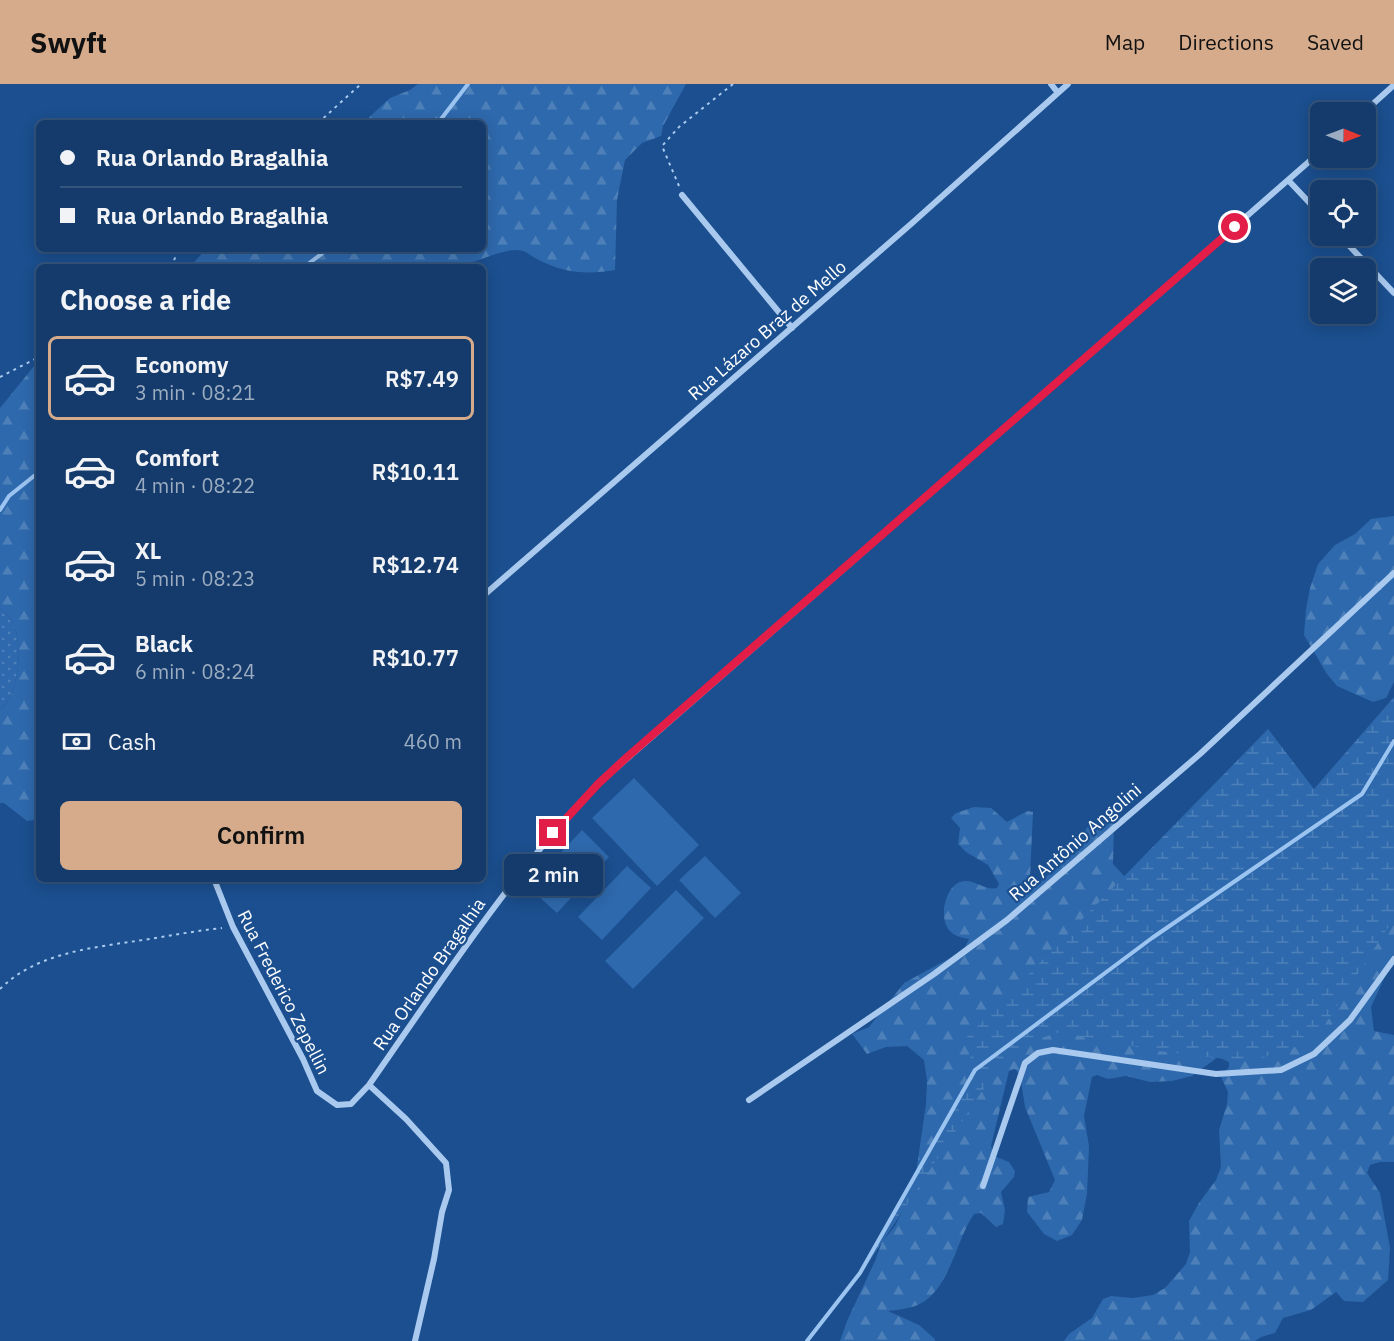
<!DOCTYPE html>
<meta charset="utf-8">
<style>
:root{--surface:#143b6b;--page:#1d4271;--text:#f1f3f6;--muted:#9dadc1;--line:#33557e;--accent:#d6ab8b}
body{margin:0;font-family:"IBM Plex Sans",sans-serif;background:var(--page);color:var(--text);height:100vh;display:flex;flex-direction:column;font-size:22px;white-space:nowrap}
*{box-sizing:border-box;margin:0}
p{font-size:20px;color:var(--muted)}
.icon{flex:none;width:33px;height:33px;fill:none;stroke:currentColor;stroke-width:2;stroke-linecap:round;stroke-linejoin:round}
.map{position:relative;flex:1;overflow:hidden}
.details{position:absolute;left:36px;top:180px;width:450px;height:618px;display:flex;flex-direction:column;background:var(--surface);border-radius:9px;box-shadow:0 3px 15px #0003,0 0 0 2px var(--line)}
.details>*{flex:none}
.guide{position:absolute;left:36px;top:36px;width:450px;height:132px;border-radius:9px;box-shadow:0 3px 15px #0003,0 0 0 2px var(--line);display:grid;align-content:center;height:132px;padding:0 24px;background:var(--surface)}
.needle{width:39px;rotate:91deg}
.controls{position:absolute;left:1310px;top:18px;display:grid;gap:12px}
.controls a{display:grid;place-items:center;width:66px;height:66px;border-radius:9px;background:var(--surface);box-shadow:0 3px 15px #0003,0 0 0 2px var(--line);font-size:30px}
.end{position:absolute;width:27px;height:27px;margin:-14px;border:8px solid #e11d48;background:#fff;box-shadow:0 0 0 3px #fff}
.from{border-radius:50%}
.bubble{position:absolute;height:42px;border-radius:9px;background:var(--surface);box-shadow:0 3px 15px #0003,0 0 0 2px var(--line);font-size:20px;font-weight:600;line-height:42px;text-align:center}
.guide b{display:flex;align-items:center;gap:21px;height:57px;font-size:22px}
.guide b+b{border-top:2px solid var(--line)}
.guide i{width:15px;height:15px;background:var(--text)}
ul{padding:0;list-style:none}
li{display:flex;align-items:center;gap:18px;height:84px;margin:0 12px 9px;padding:0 12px;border:3px solid transparent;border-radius:9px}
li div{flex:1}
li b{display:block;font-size:22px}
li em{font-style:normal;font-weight:600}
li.on{border-color:var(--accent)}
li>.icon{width:54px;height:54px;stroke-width:1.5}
h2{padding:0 24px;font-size:27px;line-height:72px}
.pay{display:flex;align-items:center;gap:15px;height:66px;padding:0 24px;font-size:22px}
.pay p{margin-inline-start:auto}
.action{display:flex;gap:12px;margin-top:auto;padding:12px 24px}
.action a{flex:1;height:69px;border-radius:9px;background:var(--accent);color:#111;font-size:24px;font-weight:600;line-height:69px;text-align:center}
header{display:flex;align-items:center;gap:36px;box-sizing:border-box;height:84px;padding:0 30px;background:var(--accent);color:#111}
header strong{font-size:28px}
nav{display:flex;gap:33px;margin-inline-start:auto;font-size:21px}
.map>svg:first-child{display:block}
.grass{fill:url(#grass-dots)}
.forest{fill:url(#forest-firs)}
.wetland{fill:url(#wetland-marsh)}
.garden{fill:#2e69ad}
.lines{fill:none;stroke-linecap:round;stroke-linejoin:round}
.stream{stroke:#9cc4f0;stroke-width:4}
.path{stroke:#a9c9ee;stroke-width:2;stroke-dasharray:3 4.5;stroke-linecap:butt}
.street{stroke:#a9c9ee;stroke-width:6}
.route{stroke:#e11d48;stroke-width:8}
.labels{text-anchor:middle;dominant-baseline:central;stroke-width:4.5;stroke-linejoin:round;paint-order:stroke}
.street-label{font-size:18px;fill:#fff;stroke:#1b4f8f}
</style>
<header>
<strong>Swyft</strong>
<nav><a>Map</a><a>Directions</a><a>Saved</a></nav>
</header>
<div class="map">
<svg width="1394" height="1257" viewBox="0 0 1394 1257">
<defs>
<pattern id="grass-dots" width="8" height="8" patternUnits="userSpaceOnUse" patternTransform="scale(1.5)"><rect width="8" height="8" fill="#2e69ad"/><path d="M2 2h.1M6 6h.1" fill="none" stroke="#4d80b9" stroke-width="1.8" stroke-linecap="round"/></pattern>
<pattern id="forest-firs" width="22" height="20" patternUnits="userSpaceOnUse" patternTransform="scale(1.5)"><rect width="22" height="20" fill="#2e69ad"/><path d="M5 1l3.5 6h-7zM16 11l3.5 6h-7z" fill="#4d80b9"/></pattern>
<pattern id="wetland-marsh" width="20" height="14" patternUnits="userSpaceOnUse" patternTransform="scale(1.5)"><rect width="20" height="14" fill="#2e69ad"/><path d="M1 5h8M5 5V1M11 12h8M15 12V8" fill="none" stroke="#4d80b9"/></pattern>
</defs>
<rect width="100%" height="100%" fill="#1b4f8f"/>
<path class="grass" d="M0 525C5 529 11 533 13 539 23 560 20 610 0 626Z"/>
<path class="forest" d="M418 0H686L663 42 661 52 642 59 625 76 617 116 615 186C588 191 562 189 537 175 529 171 526 166 516 166 502 166 484 175 470 179L468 183H190L206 165H483V39H363L390 14 410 6Z
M39 276V735L27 737 4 719H0V626C20 610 23 560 13 539 11 533 5 529 0 525V324Z
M1394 432V598L1386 614 1373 618 1337 602 1327 590 1304 551 1306 525 1310 504 1318 480 1335 461 1355 450 1371 435Z
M974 723 991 724 1007 738 1027 727 1033 728 1030 793 1033 799 1041 797 1055 785 1090 740 1109 734 1114 739 1113 780 1126 794 1394 731V873L1371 923 1374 947 1394 951V1078H1380L1370 1081 1367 1089 1380 1109 1390 1164 1388 1196 1363 1218 1344 1217 1336 1208 1311 1226 1283 1234 1275 1249 1261 1253 1255 1257H1064L1069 1250 1092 1234 1103 1215 1111 1212 1133 1214 1153 1211 1165 1204 1186 1180 1190 1168 1189 1137 1199 1119 1216 1096 1221 1083 1219 1046 1227 1020 1228 1008 1221 993 1229 983V978L1218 973 1192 992 1172 997 1150 998 1126 992 1108 995 1097 991 1092 993 1084 1032 1089 1062 1087 1110 1082 1136 1072 1151 1057 1157 1044 1150 1027 1128 1028 1113 1049 1108 1055 1096 1025 1023 1020 991 1015 985 1009 987 991 1062 994 1072 1009 1078 1015 1087 1014 1093 1001 1108 1005 1126 1003 1140 996 1143 981 1129 974 1130C955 1157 949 1213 912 1223 905 1225 896 1226 888 1227L919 1241 935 1255V1257H840L847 1237 875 1177 882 1158 895 1142 914 1103 926 1020 927 997 924 976 907 962 886 963 867 970 852 950 869 943 904 899 963 867 969 855C963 854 955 852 951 848 938 837 944 804 960 798 973 793 984 807 997 804L999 800 988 781 966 768 958 760 960 744 951 734 956 729Z"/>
<path class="wetland" d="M1394 613V834L1315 956 1250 978 1158 967 1060 948 1023 960 996 986 863 1187 975 986 964 956 1268 645 1314 705Z"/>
<path class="garden" d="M634 694 699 761 657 802 592 734Z
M582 746 609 773 557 829 528 803Z
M705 772 741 809 715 834 679 796Z
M627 782 651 804 602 856 578 833Z
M676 806 704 834 633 905 605 877Z"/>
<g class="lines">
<path class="stream" d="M438 39 468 0
M304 183 328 165
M0 426 9 412 39 388
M807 1257 860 1189 975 986 1152 854 1362 710 1394 657"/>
<path class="path" d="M318 39 361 0
M679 102 662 62 679 43 733 0
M171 183 179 165
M0 293 39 273
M0 905C35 870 89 864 136 857 165 853 193 847 222 844"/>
<path class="street" d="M1051 0 1058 9
M1364 28 1394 1
M1289 97 1320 130
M682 111 792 244
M1340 152 1394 209
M483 512 911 140 1068 0
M214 795 233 843 303 975 317 1007 337 1021 351 1020 369 1001C441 898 510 791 598 700L1320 68
M369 1001 406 1035 446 1079 449 1106 442 1128 434 1175 415 1257
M749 1016 934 890 1007 836 1200 670 1394 489
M983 1102 1025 979 1038 969 1053 966 1216 990 1281 986 1314 970 1350 936 1394 875"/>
</g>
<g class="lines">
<path class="route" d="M553 749 598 700 626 674 1235 143"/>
</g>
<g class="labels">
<g class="street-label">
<text transform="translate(767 246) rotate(-41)">Rua Lázaro Braz de Mello</text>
<text transform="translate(1075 758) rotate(-41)">Rua Antônio Angolini</text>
<text transform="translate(429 890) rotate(-55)">Rua Orlando Bragalhia</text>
<text transform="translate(284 908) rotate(63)">Rua Frederico Zepellin</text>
</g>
</g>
</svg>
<div class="controls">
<a><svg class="needle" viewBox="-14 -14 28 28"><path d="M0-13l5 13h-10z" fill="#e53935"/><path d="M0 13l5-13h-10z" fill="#9dadc1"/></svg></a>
<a><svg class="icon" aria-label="locate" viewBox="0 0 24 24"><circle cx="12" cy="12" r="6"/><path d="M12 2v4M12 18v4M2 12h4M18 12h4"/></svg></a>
<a><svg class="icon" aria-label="layers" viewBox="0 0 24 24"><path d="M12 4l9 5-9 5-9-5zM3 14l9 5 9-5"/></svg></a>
</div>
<i class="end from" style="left:1235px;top:143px"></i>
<i class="end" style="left:553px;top:749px"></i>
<div class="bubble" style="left:504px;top:770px;width:99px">2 min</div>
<div class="guide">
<b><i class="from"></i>Rua Orlando Bragalhia</b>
<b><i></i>Rua Orlando Bragalhia</b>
</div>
<section class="details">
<h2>Choose a ride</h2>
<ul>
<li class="on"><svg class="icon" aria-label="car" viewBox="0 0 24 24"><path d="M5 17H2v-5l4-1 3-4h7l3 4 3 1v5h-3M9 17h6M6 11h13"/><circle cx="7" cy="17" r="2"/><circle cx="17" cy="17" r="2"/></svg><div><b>Economy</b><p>3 min · 08:21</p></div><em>R$7.49</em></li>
<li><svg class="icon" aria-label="car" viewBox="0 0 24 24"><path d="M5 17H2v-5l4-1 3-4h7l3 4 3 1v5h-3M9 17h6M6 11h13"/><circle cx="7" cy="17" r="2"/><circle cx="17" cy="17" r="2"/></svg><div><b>Comfort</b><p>4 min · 08:22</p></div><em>R$10.11</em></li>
<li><svg class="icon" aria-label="car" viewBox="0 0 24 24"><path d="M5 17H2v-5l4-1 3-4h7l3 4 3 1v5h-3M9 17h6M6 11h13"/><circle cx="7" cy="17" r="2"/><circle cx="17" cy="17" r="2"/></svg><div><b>XL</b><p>5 min · 08:23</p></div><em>R$12.74</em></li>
<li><svg class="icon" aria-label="car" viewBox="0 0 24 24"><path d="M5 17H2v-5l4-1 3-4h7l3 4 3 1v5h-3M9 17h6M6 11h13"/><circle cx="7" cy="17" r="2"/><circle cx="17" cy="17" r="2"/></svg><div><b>Black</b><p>6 min · 08:24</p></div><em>R$10.77</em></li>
</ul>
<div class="pay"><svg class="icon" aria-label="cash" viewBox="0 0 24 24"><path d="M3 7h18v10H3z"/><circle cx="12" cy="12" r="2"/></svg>Cash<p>460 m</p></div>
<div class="action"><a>Confirm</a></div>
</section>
</div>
